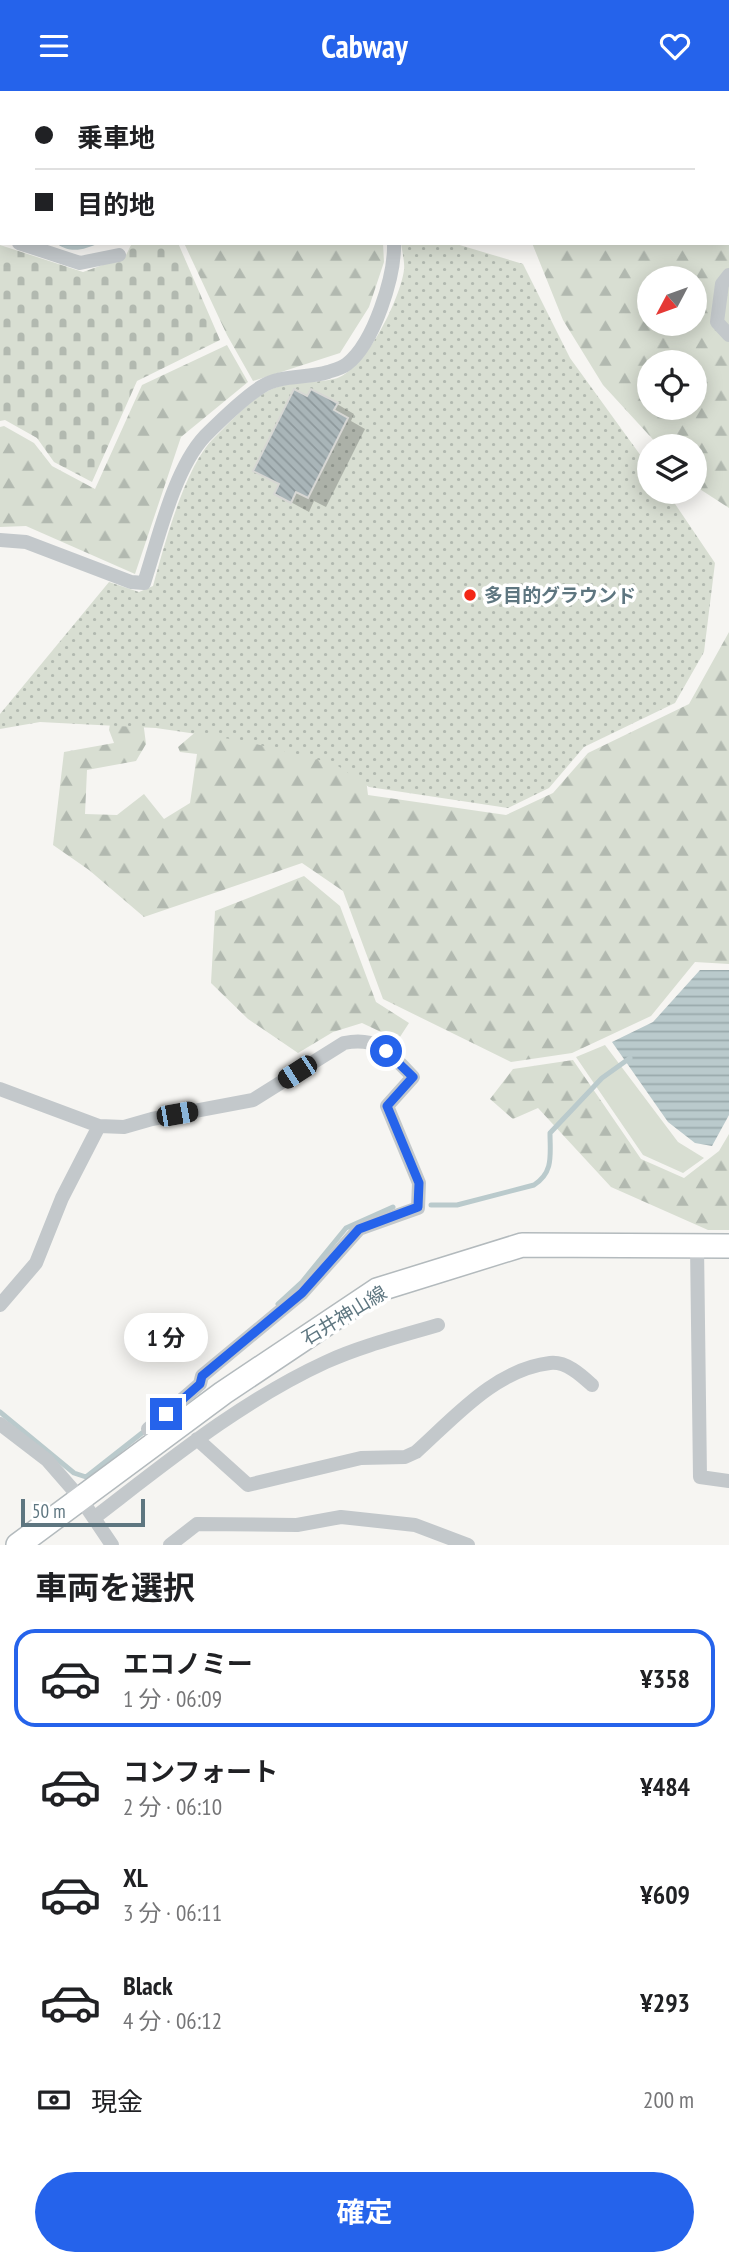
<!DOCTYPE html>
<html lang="ja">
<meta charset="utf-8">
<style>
:root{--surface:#fff;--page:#f6f6f6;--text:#202124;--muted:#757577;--line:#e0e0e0;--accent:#2563eb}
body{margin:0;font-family:"PT Sans Narrow","Noto Sans JP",sans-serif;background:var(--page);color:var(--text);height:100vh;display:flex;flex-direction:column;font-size:26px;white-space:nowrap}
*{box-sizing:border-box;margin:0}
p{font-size:23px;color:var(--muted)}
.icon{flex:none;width:38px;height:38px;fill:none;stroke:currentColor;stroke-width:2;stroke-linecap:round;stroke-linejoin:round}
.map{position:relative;height:1454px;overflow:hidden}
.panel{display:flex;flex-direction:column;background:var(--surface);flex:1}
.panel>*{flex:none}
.banner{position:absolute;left:0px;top:0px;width:730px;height:154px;box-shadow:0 4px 18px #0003;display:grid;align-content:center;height:154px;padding:0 35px;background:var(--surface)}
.needle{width:46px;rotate:229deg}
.fabs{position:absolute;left:637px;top:175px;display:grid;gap:14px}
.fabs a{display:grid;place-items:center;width:70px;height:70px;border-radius:50%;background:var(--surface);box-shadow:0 4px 18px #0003;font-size:35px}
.scale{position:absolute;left:21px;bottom:18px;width:124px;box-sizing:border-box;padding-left:7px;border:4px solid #5e7680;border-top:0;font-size:19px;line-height:24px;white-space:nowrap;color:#5e7680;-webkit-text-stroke:5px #fff;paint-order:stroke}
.end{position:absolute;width:32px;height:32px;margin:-16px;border:9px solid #2563eb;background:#fff;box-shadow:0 0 0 4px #fff}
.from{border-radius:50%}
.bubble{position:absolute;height:49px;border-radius:24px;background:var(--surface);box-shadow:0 4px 18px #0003;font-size:23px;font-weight:700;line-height:49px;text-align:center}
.car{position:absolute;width:21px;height:42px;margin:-21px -10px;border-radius:9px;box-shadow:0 0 5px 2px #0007;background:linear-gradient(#222 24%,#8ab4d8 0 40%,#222 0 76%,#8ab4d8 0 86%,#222 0)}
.banner b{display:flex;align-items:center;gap:24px;height:66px;font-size:26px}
.banner b+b{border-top:2px solid var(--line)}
.banner i{width:18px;height:18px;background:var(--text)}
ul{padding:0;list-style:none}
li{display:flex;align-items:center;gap:21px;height:98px;margin:0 14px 10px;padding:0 21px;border:4px solid transparent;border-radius:21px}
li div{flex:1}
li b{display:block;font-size:26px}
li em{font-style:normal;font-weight:700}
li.selected{border-color:var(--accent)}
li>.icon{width:63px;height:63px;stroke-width:1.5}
h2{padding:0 35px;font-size:32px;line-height:84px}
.pay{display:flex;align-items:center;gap:18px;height:77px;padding:0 35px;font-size:26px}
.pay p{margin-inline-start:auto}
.cta{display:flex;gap:14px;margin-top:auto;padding:14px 35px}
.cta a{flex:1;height:80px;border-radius:42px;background:var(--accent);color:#fff;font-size:28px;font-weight:700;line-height:80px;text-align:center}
header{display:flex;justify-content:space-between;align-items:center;height:91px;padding:0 35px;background:var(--accent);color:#fff;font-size:32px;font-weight:700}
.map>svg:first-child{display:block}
.grass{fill:#d8ded2}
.forest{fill:url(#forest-firs);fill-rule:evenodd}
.cemetery{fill:url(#cemetery-stones)}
.park{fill:url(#park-dots)}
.water{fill:url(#water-rules)}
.shadow{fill:#0003}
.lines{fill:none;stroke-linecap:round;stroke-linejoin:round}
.stream{stroke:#bacacc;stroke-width:5}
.building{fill:url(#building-back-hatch);stroke:#d7d7d4;stroke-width:2}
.primary-casing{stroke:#b3babd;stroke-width:26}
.minor{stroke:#c3c8cb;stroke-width:14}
.primary{stroke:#fff;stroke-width:23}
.route{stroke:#2563eb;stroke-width:9}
.poi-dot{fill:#f32615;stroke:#fff;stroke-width:2.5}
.labels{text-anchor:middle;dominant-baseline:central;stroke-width:7;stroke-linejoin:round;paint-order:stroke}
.poi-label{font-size:19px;font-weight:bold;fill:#5e7680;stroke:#fff;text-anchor:start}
.street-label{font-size:19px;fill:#5e7680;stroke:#fff}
</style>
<header><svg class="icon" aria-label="menu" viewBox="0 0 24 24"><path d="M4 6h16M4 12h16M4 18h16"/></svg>Cabway<svg class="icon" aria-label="heart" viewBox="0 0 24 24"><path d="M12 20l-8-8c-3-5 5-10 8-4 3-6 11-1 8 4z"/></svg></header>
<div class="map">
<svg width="729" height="1454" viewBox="0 0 729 1454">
<defs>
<pattern id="forest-firs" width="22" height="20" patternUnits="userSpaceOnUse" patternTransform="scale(1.75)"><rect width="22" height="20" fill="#d8ded2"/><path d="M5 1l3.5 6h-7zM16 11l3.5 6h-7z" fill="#b2b9b0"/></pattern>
<pattern id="cemetery-stones" width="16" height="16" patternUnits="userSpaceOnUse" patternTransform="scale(1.75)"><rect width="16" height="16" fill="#d8ded2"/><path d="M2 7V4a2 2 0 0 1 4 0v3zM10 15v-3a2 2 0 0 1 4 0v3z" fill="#b2b9b0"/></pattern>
<pattern id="park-dots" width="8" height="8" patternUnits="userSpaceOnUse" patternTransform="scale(1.75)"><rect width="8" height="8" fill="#d8ded2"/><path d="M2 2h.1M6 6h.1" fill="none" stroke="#b2b9b0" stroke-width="1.8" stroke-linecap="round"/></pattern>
<pattern id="water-rules" width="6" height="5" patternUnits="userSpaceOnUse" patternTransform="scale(1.75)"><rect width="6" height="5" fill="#bacacc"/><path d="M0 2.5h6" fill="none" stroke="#9aa9ab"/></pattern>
<pattern id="building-back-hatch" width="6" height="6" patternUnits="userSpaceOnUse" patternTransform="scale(1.75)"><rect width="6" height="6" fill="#a9b5b8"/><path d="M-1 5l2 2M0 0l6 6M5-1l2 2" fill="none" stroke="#8d989b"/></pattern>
</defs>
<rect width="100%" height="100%" fill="#f6f5f2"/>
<path class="grass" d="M605 954 678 1051 704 1067 683 1082 643 1064 576 966Z"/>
<path class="forest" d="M286 0H729V417L695 395V355H659L603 294 563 229 532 152H728V2ZM649 187H695V233H649ZM649 271H695V317H649Z
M184 152H383L384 171 369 216 340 262 253 290 227 244Z
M227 254 248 291 181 346 135 483 26 435 0 436V336L4 335 34 352 52 375 95 398 142 294Z
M729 541V873L695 871 651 925 572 962 511 971 383 908 343 800 302 772 144 826 89 779 53 754 64 661 114 652 109 639 112 621 142 622 146 653 136 670 87 679 85 723 117 724 144 703 164 728 190 712 197 663 180 661 178 656 212 627 362 655 368 704 506 724 553 702 588 662 689 613Z
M304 785 340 815 376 911 409 932 398 949 362 932 333 941 298 962 248 928 211 892 215 820Z
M573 969 641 1068 684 1087 719 1060 729 1043V1139H708L611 1096 538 1017 513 1028 490 1008 513 978Z"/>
<path class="cemetery" d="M132 152H178L220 249 137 290 92 391 54 371 37 347 5 329 0 330V154L83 181 125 166Z"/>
<path class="park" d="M401 152H453L523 173 570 267 649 376V401H667L715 472 704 561 675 612 584 656 549 697 508 717 369 696 335 673 244 650 156 637 40 631 0 638V623L109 491 139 501 153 495C164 455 185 375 214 347 229 332 248 311 266 301 287 289 312 293 334 288 365 281 400 208 404 179 405 171 402 160 401 152Z"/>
<path class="water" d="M0 0 67 2H2L0 115Z
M56 152H99C84 159 70 163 56 152Z
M700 879H729V1024L712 1055 695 1052 668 1031 612 951 653 931Z"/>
<path class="shadow" d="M308 307 337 313 354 323 351 330 365 338 326 416 314 410 309 421 276 403Z"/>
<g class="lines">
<path class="stream" d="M431 1114H457L534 1094C554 1081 550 1064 550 1042L602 987 630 967
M278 1213 302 1191 346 1137 393 1116
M0 1321 74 1382 86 1386 142 1342"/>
</g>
<path class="building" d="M294 298 307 305 311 298 338 312 334 319 348 327 308 407 296 401 291 412 274 403 279 393 253 380Z"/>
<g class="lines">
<defs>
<path id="primary" d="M18 1454 223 1302 377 1199 522 1154 729 1155"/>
</defs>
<use href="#primary" class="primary-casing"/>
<path class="minor" d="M158 0 159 2
M560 0 563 2
M728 23H729
M0 146 2 147
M19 152 80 172 119 164
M729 184 722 193 717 231 729 244
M0 449 26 451 131 491 144 492C158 449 174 378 205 345 221 329 242 308 261 296 281 283 306 288 328 281 334 279 342 277 347 273 374 252 395 185 394 152
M0 998 99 1035 124 1036 152 1028 253 1009 344 952C378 945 390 962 413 986L387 1015 419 1092 418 1117 359 1138 302 1202 202 1285 200 1293 148 1338 158 1350
M697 1154 700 1386 729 1390
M0 1214 36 1172 62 1107 99 1035
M0 1333 47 1369 81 1408 112 1454
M197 1348 248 1394 361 1367 405 1366 416 1361C454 1327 496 1278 550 1272 566 1270 581 1284 592 1294
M94 1427C167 1371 241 1310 326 1271 361 1255 401 1245 438 1234
M170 1454 197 1433 297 1434 341 1426 415 1434 468 1454"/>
<use href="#primary" class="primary"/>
</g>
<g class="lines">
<path class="route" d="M166 1323 200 1293 202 1285 302 1202 359 1138 418 1116 419 1092 387 1015 413 986 386 960"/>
</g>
<circle class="poi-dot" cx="470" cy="504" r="7"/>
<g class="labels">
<g class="poi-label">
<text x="484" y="504">多目的グラウンド</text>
</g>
<g class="street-label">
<text transform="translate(344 1224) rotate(-31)">石井神山線</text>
</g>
</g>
</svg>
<div class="fabs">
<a><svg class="needle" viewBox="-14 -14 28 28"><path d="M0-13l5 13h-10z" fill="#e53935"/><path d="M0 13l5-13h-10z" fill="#757577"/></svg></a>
<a><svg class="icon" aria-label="locate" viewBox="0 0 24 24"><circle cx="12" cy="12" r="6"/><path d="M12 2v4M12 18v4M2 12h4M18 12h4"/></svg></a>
<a><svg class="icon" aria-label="layers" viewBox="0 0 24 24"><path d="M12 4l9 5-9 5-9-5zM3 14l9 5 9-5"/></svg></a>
</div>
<div class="scale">50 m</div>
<i class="end from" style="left:386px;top:960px"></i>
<i class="end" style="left:166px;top:1323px"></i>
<div class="bubble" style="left:124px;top:1222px;width:84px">1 分</div>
<i class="car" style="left:297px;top:981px;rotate:237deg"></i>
<i class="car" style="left:177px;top:1023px;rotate:80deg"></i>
<div class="banner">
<b><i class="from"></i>乗車地</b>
<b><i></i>目的地</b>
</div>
</div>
<section class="panel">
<h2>車両を選択</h2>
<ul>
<li class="selected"><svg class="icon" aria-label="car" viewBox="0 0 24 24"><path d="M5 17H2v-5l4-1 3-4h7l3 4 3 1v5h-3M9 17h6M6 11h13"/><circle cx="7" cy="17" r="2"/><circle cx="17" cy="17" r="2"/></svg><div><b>エコノミー</b><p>1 分 · 06:09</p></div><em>¥358</em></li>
<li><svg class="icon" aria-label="car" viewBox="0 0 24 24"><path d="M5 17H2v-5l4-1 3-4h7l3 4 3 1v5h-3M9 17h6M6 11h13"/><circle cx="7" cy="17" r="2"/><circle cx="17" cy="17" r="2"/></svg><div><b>コンフォート</b><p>2 分 · 06:10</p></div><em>¥484</em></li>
<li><svg class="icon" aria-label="car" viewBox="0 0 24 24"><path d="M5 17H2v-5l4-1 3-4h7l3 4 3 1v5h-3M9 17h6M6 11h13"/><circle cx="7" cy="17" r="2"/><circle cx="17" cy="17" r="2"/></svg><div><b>XL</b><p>3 分 · 06:11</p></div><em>¥609</em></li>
<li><svg class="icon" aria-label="car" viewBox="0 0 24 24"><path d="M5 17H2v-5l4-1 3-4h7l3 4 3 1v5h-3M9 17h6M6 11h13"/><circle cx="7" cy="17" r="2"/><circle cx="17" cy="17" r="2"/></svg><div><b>Black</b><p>4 分 · 06:12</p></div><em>¥293</em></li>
</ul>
<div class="pay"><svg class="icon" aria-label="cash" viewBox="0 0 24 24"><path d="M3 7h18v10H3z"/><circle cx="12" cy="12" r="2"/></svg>現金<p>200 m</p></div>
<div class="cta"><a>確定</a></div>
</section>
